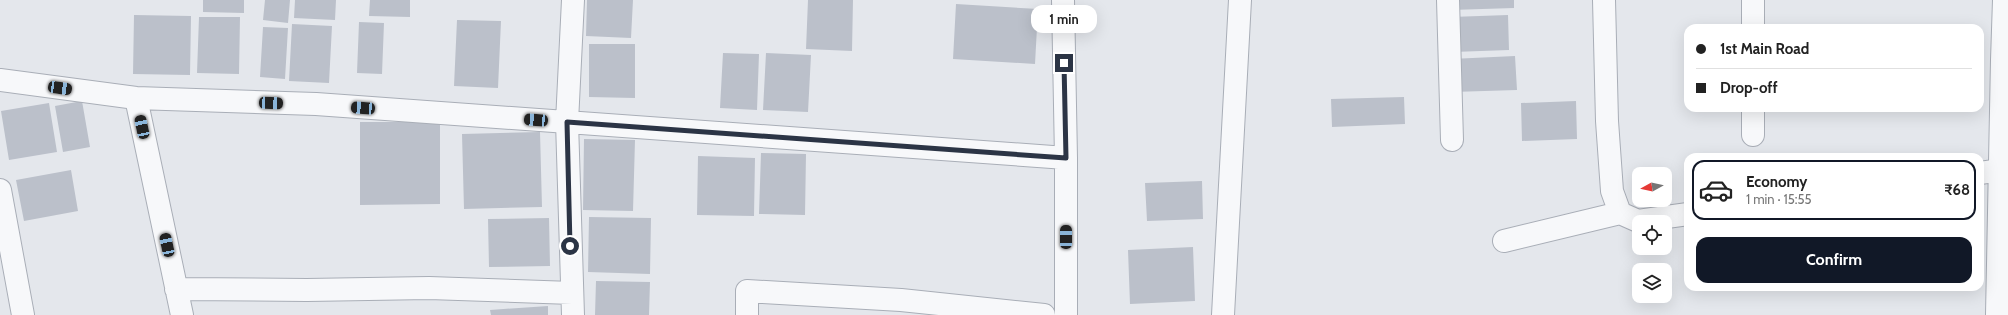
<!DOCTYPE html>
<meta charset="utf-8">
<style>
:root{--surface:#fff;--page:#f2f2f2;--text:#222;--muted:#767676;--line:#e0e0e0;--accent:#111827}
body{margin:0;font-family:Cabin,sans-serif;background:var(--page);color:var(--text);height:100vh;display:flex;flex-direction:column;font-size:15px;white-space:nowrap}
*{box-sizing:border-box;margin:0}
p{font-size:13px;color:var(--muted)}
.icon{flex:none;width:22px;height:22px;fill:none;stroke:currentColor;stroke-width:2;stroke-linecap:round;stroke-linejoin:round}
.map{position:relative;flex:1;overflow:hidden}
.drawer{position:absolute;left:1684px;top:153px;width:300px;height:138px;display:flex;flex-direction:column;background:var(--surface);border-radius:12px;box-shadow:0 4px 16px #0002}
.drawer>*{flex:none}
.hud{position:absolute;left:1684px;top:24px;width:300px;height:88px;border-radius:12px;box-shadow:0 4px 16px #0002;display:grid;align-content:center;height:88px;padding:0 12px;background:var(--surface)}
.needle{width:26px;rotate:262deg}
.buttons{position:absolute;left:1632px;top:167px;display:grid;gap:8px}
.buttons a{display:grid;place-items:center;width:40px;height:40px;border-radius:8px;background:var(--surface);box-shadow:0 4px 16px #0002;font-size:20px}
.end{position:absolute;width:18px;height:18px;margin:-9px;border:5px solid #2b3445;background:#fff;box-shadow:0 0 0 2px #fff}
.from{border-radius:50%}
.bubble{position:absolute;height:28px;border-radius:12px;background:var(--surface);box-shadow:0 4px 16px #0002;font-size:13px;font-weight:700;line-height:28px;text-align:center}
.car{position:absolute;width:12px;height:24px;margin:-12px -6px;border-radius:5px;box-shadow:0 0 3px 1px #0007;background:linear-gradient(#222 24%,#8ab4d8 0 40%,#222 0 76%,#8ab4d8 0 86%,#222 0)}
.hud b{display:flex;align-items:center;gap:14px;height:38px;font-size:15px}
.hud b+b{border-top:1px solid var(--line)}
.hud i{width:10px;height:10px;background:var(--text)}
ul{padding:7px 0 0;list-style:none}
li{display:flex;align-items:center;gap:12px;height:60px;margin:0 8px 6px;padding:0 4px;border:2px solid var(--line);border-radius:12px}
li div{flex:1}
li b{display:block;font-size:15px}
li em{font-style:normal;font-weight:700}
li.on{border-color:var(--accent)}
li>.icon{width:36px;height:36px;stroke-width:1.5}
.button{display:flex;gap:8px;margin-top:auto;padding:8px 12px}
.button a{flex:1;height:46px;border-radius:12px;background:var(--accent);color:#fff;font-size:16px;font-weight:700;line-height:46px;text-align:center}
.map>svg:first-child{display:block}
.building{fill:#bbc0ca}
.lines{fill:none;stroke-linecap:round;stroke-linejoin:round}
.minor-casing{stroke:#a9aeb7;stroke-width:24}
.minor{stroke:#f7f8fa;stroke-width:22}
.route{stroke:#2b3445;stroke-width:5}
</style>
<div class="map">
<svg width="2008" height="315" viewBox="0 0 2008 315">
<rect width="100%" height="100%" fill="#e4e7ec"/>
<path class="building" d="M203 0H244V13L203 12Z
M265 0H290L288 23 263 20Z
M295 0H336L335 20 294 18Z
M370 0H410V17L369 16Z
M587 0H633L631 38 586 36Z
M808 0H853L852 51 806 49Z
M1451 0H1514V8L1451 10Z
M956 4 1038 9 1035 64 953 59Z
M134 15 191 16 190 75 133 74Z
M1508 15 1509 50 1453 52 1451 17Z
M199 17H240L239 74 197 73Z
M457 20 501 21 498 88 454 86Z
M359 22 384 23 382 74 357 73Z
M292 24 332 26 329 83 289 81Z
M263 27 288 28 285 79 260 77Z
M589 44H635V98L589 97Z
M723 53 759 54 757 110 720 108Z
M766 53 811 55 808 112 763 110Z
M1515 56 1517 90 1452 92 1451 59Z
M1404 97 1405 124 1332 127 1331 99Z
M82 101 90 147 63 152 55 106Z
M1576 101 1577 139 1522 141 1521 103Z
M49 103 57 152 9 160 1 111Z
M360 122H440V204L360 205Z
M540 132 542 207 464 209 462 134Z
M584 139 635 140 633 211 583 210Z
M761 153 806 154 805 215 759 214Z
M698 156 755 158 754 216 697 215Z
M71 170 78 211 24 221 16 180Z
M1202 181 1203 219 1147 221 1145 183Z
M589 217 651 218 650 274 588 272Z
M549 218 550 266 489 267 488 219Z
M1193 247 1195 301 1130 304 1128 250Z
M596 281 650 282 649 315H595Z
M548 306V315H491L490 310Z"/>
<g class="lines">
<defs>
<path id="minor" d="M573 0 567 122 573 315
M1063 0 1066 158V315
M1448 0 1452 140
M1604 0 1607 121 1612 191 1620 213 1638 221 1688 214
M1753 0V28
M0 80 136 98 316 104 1066 158
M136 98 182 315
M1753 108V135
M1980 173 2008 169
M0 190 23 315
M1504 241 1620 213
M176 289 307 290 429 288 572 293
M747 315V291L901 300 1044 315
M1223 315 1240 0
M1997 315 2002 60 2004 0"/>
</defs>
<use href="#minor" class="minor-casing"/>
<use href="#minor" class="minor"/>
</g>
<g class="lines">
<path class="route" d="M570 246 567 122 1066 158 1064 63"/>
</g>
</svg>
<div class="buttons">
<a><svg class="needle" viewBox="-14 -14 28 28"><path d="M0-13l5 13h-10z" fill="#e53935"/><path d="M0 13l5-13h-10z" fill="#767676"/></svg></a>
<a><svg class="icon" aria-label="locate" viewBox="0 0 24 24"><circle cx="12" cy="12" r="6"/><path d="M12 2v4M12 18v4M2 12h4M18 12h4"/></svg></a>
<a><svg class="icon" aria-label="layers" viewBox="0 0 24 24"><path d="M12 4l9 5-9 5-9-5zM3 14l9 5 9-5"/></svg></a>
</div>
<i class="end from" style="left:570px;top:246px"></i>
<i class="end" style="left:1064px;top:63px"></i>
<div class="bubble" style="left:1031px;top:5px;width:66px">1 min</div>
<i class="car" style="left:60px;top:88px;rotate:98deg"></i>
<i class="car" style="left:271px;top:103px;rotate:92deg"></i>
<i class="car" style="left:363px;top:108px;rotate:274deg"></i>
<i class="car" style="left:536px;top:120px;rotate:274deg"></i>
<i class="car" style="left:142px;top:127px;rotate:348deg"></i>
<i class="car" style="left:1066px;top:237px;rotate:0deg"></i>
<i class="car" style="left:167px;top:245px;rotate:348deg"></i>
<div class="hud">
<b><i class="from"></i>1st Main Road</b>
<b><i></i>Drop-off</b>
</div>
<section class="drawer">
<ul>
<li class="on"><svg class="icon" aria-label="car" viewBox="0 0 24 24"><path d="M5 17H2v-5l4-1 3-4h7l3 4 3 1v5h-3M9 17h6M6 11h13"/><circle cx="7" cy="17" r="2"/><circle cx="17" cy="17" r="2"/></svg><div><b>Economy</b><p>1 min · 15:55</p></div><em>₹68</em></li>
</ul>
<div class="button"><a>Confirm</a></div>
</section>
</div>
